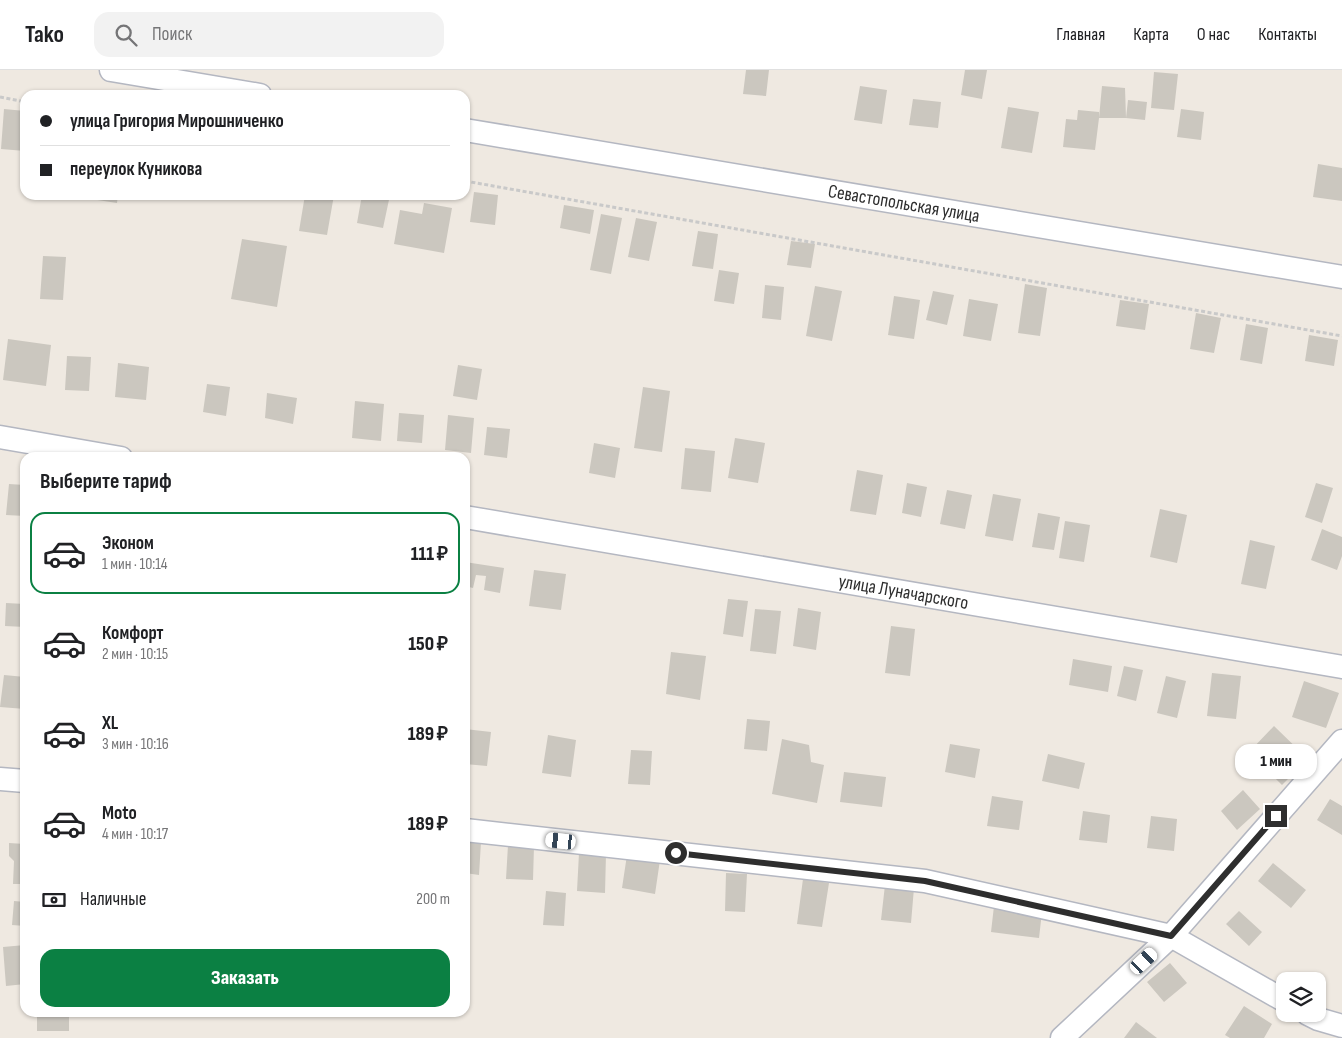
<!DOCTYPE html>
<html lang="ru">
<meta charset="utf-8">
<style>
:root{--surface:#fff;--page:#f2f2f2;--text:#202124;--muted:#757577;--line:#e0e0e0;--accent:#0b8043}
body{margin:0;font-family:"Sofia Sans Condensed",sans-serif;background:var(--page);color:var(--text);height:100vh;display:flex;flex-direction:column;font-size:19px;white-space:nowrap}
*{box-sizing:border-box;margin:0}
p{font-size:16px;color:var(--muted)}
.icon{flex:none;width:28px;height:28px;fill:none;stroke:currentColor;stroke-width:2;stroke-linecap:round;stroke-linejoin:round}
.map{position:relative;flex:1;overflow:hidden}
.details{position:absolute;left:20px;top:382px;width:450px;height:565px;display:flex;flex-direction:column;background:var(--surface);border-radius:15px;box-shadow:0 1px 4px #0004}
.details>*{flex:none}
.banner{position:absolute;left:20px;top:20px;width:450px;height:110px;border-radius:15px;box-shadow:0 1px 4px #0004;display:grid;align-content:center;height:110px;padding:0 20px;background:var(--surface)}
.buttons{position:absolute;left:1276px;top:902px;display:grid;gap:10px}
.buttons a{display:grid;place-items:center;width:50px;height:50px;border-radius:10px;background:var(--surface);box-shadow:0 1px 4px #0004;font-size:25px}
.end{position:absolute;width:22px;height:22px;margin:-11px;border:6px solid #2e2e2e;background:#fff;box-shadow:0 0 0 2px #fff}
.from{border-radius:50%}
.bubble{position:absolute;height:35px;border-radius:15px;background:var(--surface);box-shadow:0 1px 4px #0004;font-size:16px;font-weight:800;line-height:35px;text-align:center}
.car{position:absolute;width:15px;height:30px;margin:-15px -8px;border-radius:6px;box-shadow:0 0 4px 1px #0007;background:linear-gradient(#fff 24%,#345 0 40%,#fff 0 76%,#345 0 86%,#fff 0)}
.banner b{display:flex;align-items:center;gap:18px;height:48px;font-size:19px}
.banner b+b{border-top:1px solid var(--line)}
.banner i{width:12px;height:12px;background:var(--text)}
ul{padding:0;list-style:none}
li{display:flex;align-items:center;gap:15px;height:82px;margin:0 10px 8px;padding:0 10px;border:2px solid transparent;border-radius:15px}
li div{flex:1}
li b{display:block;font-size:19px}
li em{font-style:normal;font-weight:800}
li.current{border-color:var(--accent)}
li>.icon{width:45px;height:45px;stroke-width:1.5}
h2{padding:0 20px;font-size:22px;line-height:60px}
.pay{display:flex;align-items:center;gap:12px;height:55px;padding:0 20px;font-size:19px}
.pay p{margin-inline-start:auto}
.primary-button{display:flex;gap:10px;margin-top:auto;padding:10px 20px}
.primary-button a{flex:1;height:58px;border-radius:15px;background:var(--accent);color:#fff;font-size:20px;font-weight:800;line-height:58px;text-align:center}
header{display:flex;align-items:center;gap:30px;box-sizing:border-box;height:70px;padding:0 25px;background:var(--surface);border-bottom:1px solid var(--line)}
header strong{font-size:24px}
nav{display:flex;gap:28px;margin-inline-start:auto;font-size:18px}
.search{width:350px;height:45px;background:var(--page);display:flex;align-items:center;gap:12px;box-sizing:border-box;padding:0 18px;border-radius:15px;color:var(--muted);font-size:19px}
.map>svg:first-child{display:block}
.building{fill:#cbc7bf}
.lines{fill:none;stroke-linecap:round;stroke-linejoin:round}
.minor-casing{stroke:#b4b7c1;stroke-width:25}
.path{stroke:#c9c9c9;stroke-width:3;stroke-dasharray:4 2.5;stroke-linecap:butt}
.minor{stroke:#fff;stroke-width:22}
.route{stroke:#2e2e2e;stroke-width:6}
.labels{text-anchor:middle;dominant-baseline:central;stroke-width:4.5;stroke-linejoin:round;paint-order:stroke}
.street-label{font-size:19px;fill:#2e2e2e;stroke:#fff}
</style>
<header>
<strong>Tako</strong>
<div class="search"><svg class="icon" aria-label="search" viewBox="0 0 24 24"><circle cx="10" cy="10" r="6"/><path d="M15 15l6 6"/></svg>Поиск</div>
<nav><a>Главная</a><a>Карта</a><a>О нас</a><a>Контакты</a></nav>
</header>
<div class="map">
<svg width="1342" height="968" viewBox="0 0 1342 968">
<rect width="100%" height="100%" fill="#efe9e1"/>
<path class="building" d="M746 0H769L766 26 743 24Z
M965 0H987L982 29 961 25Z
M1154 2 1178 4 1174 40 1151 38Z
M860 16 887 20 882 54 854 50Z
M1102 16 1125 18 1126 48H1099L1095 80 1063 77 1066 49 1077 50 1078 40 1099 42V48Z
M913 29 941 32 938 58 909 55Z
M1128 30 1147 32 1145 50 1126 48Z
M1008 37 1039 42 1032 83 1001 78Z
M4 39 25 41V81L1 79Z
M1181 39 1204 42 1201 70 1177 67Z
M1318 94 1342 98V131L1313 127Z
M474 122 498 125 495 155 470 152Z
M78 125H118L117 133 78 127Z
M203 125H224L223 130Z
M305 125H334L327 165 299 161Z
M362 125H390L383 158 357 153Z
M424 133 452 138 444 183 394 174 400 140 422 144Z
M564 135 594 140 590 164 560 158Z
M601 144 622 148 611 204 590 200Z
M636 148 657 152 649 191 628 187Z
M698 161 718 164 713 199 692 196Z
M242 169 287 176 277 237 231 229Z
M791 171 815 174 811 198 787 195Z
M43 186 66 187 63 230 40 229Z
M719 200 739 203 734 234 714 231Z
M1025 214 1047 218 1040 266 1018 263Z
M765 215 784 217 781 250 762 248Z
M815 216 842 221 832 271 806 266Z
M933 221 954 225 947 255 926 250Z
M894 226 920 230 914 269 888 265Z
M969 229 998 234 991 271 963 266Z
M1120 230 1149 234 1145 260 1116 256Z
M1196 243 1221 248 1214 283 1190 279Z
M1246 254 1268 258 1262 294 1240 290Z
M1309 265 1338 270 1334 296 1305 291Z
M8 269 51 275 46 316 3 310Z
M67 286 91 287 89 321 65 320Z
M118 293 149 297 146 330 115 327Z
M458 295 482 299 477 330 453 326Z
M207 314 230 317 226 346 203 342Z
M643 317 670 321 662 382 634 378Z
M267 323 297 328 293 354 265 348Z
M355 331 384 334 381 371 352 368Z
M399 343 424 345 422 373 397 371Z
M448 345 474 348 471 383 445 380Z
M487 357 510 359 507 388 484 385Z
M735 368 765 373 758 413 728 408Z
M594 373 620 378 615 408 589 403Z
M685 378 715 381 711 422 681 419Z
M857 400 883 405 876 445 850 441Z
M907 413 927 417 921 447 902 443Z
M1316 413 1333 418 1322 453 1305 447Z
M9 414 25 415V446L6 445Z
M947 420 972 425 965 459 940 454Z
M993 424 1021 429 1013 471 985 466Z
M1160 439 1187 445 1177 493 1150 487Z
M1038 443 1060 447 1054 480 1032 477Z
M1065 451 1090 455 1084 492 1059 488Z
M1322 459 1342 467V486L1337 500 1311 490Z
M1250 470 1275 476 1266 519 1241 514Z
M465 492 504 498 500 523 484 520 486 506 476 505 473 518 465 516Z
M534 500 566 504 561 540 529 536Z
M728 529 748 531 743 567 723 564Z
M6 533 25 534V557L5 556Z
M798 538 821 542 816 580 793 576Z
M755 539 781 541 776 584 750 581Z
M891 556 915 559 910 606 885 603Z
M671 582 706 586 700 630 666 624Z
M1073 589 1112 596 1108 622 1069 615Z
M1124 596 1143 600 1136 631 1117 626Z
M1212 603 1241 606 1236 649 1207 646Z
M4 605 25 607V639L0 637Z
M1166 606 1186 611 1177 648 1157 643Z
M1304 611 1339 623 1326 658 1292 647Z
M747 649 770 651 767 681 744 679Z
M1274 656 1308 689 1282 715 1249 682Z
M465 659 491 662 487 696 465 694Z
M548 665 576 670 571 707 542 703Z
M782 669 809 675 811 692 824 695 817 733 772 724Z
M950 674 980 679 975 708 945 702Z
M631 680 652 681 650 715 628 714Z
M1048 684 1085 693 1079 719 1042 711Z
M844 702 886 707 882 737 840 732Z
M1243 720 1260 739 1237 760 1221 741Z
M992 726 1023 731 1019 760 987 756Z
M1330 729 1342 736V765L1317 750Z
M1083 741 1110 745 1107 773 1079 770Z
M1151 746 1177 749 1174 781 1147 778Z
M465 771 481 772 479 805 465 803Z
M9 773 25 774V814H13L14 791 9 786Z
M508 775 534 776 533 810 506 809Z
M579 783 606 784 605 823 577 821Z
M627 785 660 790 655 824 622 818Z
M1273 793 1306 820 1291 838 1258 811Z
M726 803 747 804 745 842 725 841Z
M803 809 829 813 822 857 797 854Z
M885 815 914 818 911 853 881 850Z
M546 821 566 823 564 856 543 855Z
M14 831 25 832V856L12 855Z
M994 836 1042 842 1039 868 991 862Z
M1239 841 1262 862 1249 876 1226 854Z
M25 875V914L6 916 3 877Z
M1170 893 1187 913 1164 932 1147 912Z
M1244 936 1272 954 1264 968H1230L1225 965Z
M37 942H69V961H37Z
M1136 952 1157 968H1124Z"/>
<g class="lines">
<defs>
<g id="minor">
<path d="M111 0 260 25"/>
<path id="s1" d="M465 60 1342 207"/>
<path d="M0 367 121 388"/>
<path id="s2" d="M465 447 1342 597"/>
<path d="M0 709 25 711"/>
<path d="M465 760 925 811 1171 866 1285 931"/>
<path d="M1308 944 1318 949 1342 956"/>
<path d="M1062 968 1171 866 1342 671"/>
</g>
</defs>
<use href="#minor" class="minor-casing"/>
<path class="path" d="M0 27 25 32
M465 111 1342 266"/>
<use href="#minor" class="minor"/>
</g>
<g class="lines">
<path class="route" d="M676 783 925 811 1171 866 1276 746"/>
</g>
<g class="labels">
<g class="street-label">
<text stroke="none"><textPath href="#s1" startOffset="445">Севастопольская улица</textPath></text>
<text stroke="none"><textPath href="#s2" startOffset="445">улица Луначарского</textPath></text>
</g>
</g>
</svg>
<div class="buttons">
<a><svg class="icon" aria-label="layers" viewBox="0 0 24 24"><path d="M12 4l9 5-9 5-9-5zM3 14l9 5 9-5"/></svg></a>
</div>
<i class="end from" style="left:676px;top:783px"></i>
<i class="end" style="left:1276px;top:746px"></i>
<div class="bubble" style="left:1235px;top:674px;width:82px">1 мин</div>
<i class="car" style="left:561px;top:771px;rotate:276deg"></i>
<i class="car" style="left:1144px;top:891px;rotate:47deg"></i>
<div class="banner">
<b><i class="from"></i>улица Григория Мирошниченко</b>
<b><i></i>переулок Куникова</b>
</div>
<section class="details">
<h2>Выберите тариф</h2>
<ul>
<li class="current"><svg class="icon" aria-label="car" viewBox="0 0 24 24"><path d="M5 17H2v-5l4-1 3-4h7l3 4 3 1v5h-3M9 17h6M6 11h13"/><circle cx="7" cy="17" r="2"/><circle cx="17" cy="17" r="2"/></svg><div><b>Эконом</b><p>1 мин · 10:14</p></div><em>111 ₽</em></li>
<li><svg class="icon" aria-label="car" viewBox="0 0 24 24"><path d="M5 17H2v-5l4-1 3-4h7l3 4 3 1v5h-3M9 17h6M6 11h13"/><circle cx="7" cy="17" r="2"/><circle cx="17" cy="17" r="2"/></svg><div><b>Комфорт</b><p>2 мин · 10:15</p></div><em>150 ₽</em></li>
<li><svg class="icon" aria-label="car" viewBox="0 0 24 24"><path d="M5 17H2v-5l4-1 3-4h7l3 4 3 1v5h-3M9 17h6M6 11h13"/><circle cx="7" cy="17" r="2"/><circle cx="17" cy="17" r="2"/></svg><div><b>XL</b><p>3 мин · 10:16</p></div><em>189 ₽</em></li>
<li><svg class="icon" aria-label="car" viewBox="0 0 24 24"><path d="M5 17H2v-5l4-1 3-4h7l3 4 3 1v5h-3M9 17h6M6 11h13"/><circle cx="7" cy="17" r="2"/><circle cx="17" cy="17" r="2"/></svg><div><b>Moto</b><p>4 мин · 10:17</p></div><em>189 ₽</em></li>
</ul>
<div class="pay"><svg class="icon" aria-label="cash" viewBox="0 0 24 24"><path d="M3 7h18v10H3z"/><circle cx="12" cy="12" r="2"/></svg>Наличные<p>200 m</p></div>
<div class="primary-button"><a>Заказать</a></div>
</section>
</div>
